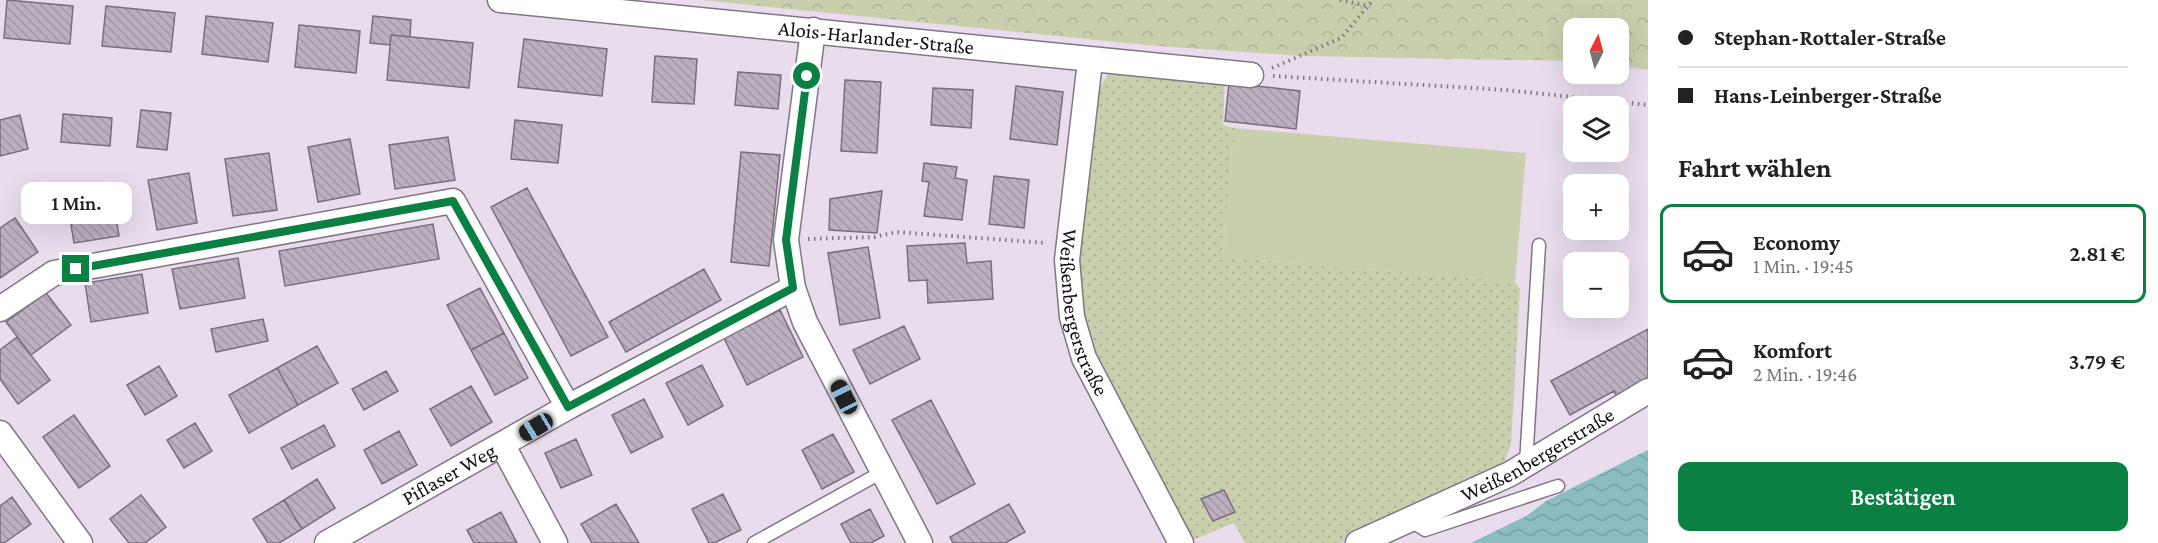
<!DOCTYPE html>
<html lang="de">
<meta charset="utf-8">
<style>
:root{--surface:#fff;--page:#f6f6f6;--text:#222;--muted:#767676;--line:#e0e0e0;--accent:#0b8043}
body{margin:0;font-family:"Crimson Pro",serif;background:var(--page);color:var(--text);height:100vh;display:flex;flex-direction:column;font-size:22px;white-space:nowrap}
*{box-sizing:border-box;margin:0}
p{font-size:20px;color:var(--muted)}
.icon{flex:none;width:33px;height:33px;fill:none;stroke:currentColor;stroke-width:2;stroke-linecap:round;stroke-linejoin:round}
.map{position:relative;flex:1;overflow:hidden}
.details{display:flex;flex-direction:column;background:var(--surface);width:510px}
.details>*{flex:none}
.top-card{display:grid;align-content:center;height:132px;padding:0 30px;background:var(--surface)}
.needle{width:39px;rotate:6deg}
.fabs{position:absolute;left:1563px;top:18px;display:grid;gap:12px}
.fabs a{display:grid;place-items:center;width:66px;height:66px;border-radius:12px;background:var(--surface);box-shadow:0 6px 24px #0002;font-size:30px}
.end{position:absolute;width:27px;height:27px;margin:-14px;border:8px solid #0b8043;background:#fff;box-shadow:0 0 0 3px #fff}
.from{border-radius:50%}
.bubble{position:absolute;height:42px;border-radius:12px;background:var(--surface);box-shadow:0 6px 24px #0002;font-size:20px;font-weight:600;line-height:42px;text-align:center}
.car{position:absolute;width:18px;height:36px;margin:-18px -9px;border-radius:8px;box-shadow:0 0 4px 2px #0007;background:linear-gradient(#222 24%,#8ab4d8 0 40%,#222 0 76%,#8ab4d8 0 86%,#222 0)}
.top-card b{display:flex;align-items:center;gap:21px;height:57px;font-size:22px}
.top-card b+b{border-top:2px solid var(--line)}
.top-card i{width:15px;height:15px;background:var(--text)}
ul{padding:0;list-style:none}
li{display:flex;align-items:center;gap:18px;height:99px;margin:0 12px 9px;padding:0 18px;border:3px solid transparent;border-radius:12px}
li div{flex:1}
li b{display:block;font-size:22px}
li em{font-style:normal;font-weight:600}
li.current{border-color:var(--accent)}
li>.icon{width:54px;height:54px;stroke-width:1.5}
h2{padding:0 30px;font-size:27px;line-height:72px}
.button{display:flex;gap:12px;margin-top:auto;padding:12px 30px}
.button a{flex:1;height:69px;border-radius:12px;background:var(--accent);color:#fff;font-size:24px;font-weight:600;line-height:69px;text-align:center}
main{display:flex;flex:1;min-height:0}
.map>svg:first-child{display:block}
.grass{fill:url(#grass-dots)}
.park{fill:url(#park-crowns)}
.pitch{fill:#c8cfad}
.water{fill:url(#water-waves)}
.building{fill:url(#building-back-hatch);stroke:#796e7d;stroke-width:1.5}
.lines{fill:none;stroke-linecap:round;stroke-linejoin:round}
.lane-casing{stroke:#817684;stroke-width:15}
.street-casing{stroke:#817684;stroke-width:27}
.path{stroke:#7e7681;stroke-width:4;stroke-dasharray:1.5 4.5;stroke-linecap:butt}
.lane{stroke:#fff;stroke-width:12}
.street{stroke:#fff;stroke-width:24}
.route{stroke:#0b8043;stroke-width:8}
.labels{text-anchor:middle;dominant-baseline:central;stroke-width:5;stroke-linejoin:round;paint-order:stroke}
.street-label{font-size:21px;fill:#130f15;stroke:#e9dded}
</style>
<main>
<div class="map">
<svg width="1648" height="543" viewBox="0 0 1648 543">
<defs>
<pattern id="grass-dots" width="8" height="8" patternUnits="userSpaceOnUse" patternTransform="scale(1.5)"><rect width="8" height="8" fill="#c8cfad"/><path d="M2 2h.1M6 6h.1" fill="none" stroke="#abb194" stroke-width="1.8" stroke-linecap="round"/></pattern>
<pattern id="park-crowns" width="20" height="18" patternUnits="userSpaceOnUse" patternTransform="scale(1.5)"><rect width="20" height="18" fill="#c8cfad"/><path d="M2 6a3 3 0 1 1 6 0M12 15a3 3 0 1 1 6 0" fill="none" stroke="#abb194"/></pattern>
<pattern id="water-waves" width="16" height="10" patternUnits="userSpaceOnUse" patternTransform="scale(1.5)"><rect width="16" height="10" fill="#8bbcbf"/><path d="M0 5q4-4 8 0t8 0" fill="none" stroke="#77a0a3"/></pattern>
<pattern id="building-back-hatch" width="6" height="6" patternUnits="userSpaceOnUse" patternTransform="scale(1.5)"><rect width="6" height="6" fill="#bcb0c0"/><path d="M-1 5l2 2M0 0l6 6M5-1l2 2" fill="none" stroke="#a196a4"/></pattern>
</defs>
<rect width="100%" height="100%" fill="#e9dded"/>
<path class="grass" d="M1110 71 1225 79 1223 125 1234 128 1223 257 1515 282 1520 289 1511 445 1503 465 1340 543H1245L1234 523 1193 540 1098 364 1076 298 1077 262 1096 94Z"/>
<path class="park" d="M701 0H1648V70L1619 66 1618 28H1574L1573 61 1300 56 1146 45Z"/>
<path class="pitch" d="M1234 128 1526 153 1515 282 1223 257Z"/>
<path class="water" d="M1648 450V543H1471L1528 515 1546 501Z"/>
<path class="building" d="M7 0 73 6 70 44 4 38Z
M106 6 175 13 171 52 102 46Z
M206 16 273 23 268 62 202 54Z
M373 16 411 20 410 37 391 35 390 45 370 43Z
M299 25 360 31 356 73 295 67Z
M391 35 473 43 469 88 387 80Z
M524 39 607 49 602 96 518 87Z
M655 56 697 59 694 104 652 102Z
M738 72 781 75 778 109 735 105Z
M845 80 881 82 877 153 841 151Z
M1229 83 1300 91 1296 129 1225 121Z
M1016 86 1063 92 1057 145 1010 139Z
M933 88 973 90 971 128 931 125Z
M141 110 171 113 167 150 137 147Z
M63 114 112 118 110 146 61 142Z
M20 115 28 149 0 156V120Z
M515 120 562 125 558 163 511 159Z
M448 137 455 180 395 189 389 145Z
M350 139 360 194 318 202 308 147Z
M741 152 780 155 769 266 731 262Z
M269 153 277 210 233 216 225 159Z
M924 163 957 167 955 178 967 180 962 220 924 216 929 182 922 181Z
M189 173 197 223 157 230 148 180Z
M994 176 1029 180 1024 228 989 224Z
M111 187 119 236 74 243 66 194Z
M527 188 608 337 571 356 491 207Z
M882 191 877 233 829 230 830 199Z
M15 218 38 252 0 278V228Z
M433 224 439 259 285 286 279 251Z
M965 243 967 263 991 261 993 299 928 303 927 280 909 281 907 246Z
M868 247 880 318 840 325 828 253Z
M238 258 245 298 180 309 172 269Z
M704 269 721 300 626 352 609 322Z
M142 274 148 313 91 322 85 283Z
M480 288 504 333 471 350 447 305Z
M46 293 71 325 31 355 6 322Z
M780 310 803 357 747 385 724 338Z
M263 319 268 341 216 352 211 329Z
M904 326 920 359 870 384 853 350Z
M1648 329V388L1620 403 1614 391 1570 415 1551 381Z
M504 333 528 378 495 395 471 350Z
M17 337 50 380 18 404 0 379V350Z
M317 346 338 383 298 405 277 368Z
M702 365 723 406 688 425 666 383Z
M159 366 177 396 145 415 127 385Z
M277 368 298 405 249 433 229 395Z
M386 371 398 391 364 410 352 389Z
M471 386 492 422 451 446 430 409Z
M644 399 663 437 631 453 612 415Z
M931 400 975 484 937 504 892 420Z
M74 415 110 466 79 488 43 437Z
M195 423 212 451 184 468 167 440Z
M324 425 335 446 292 469 281 448Z
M399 431 417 465 382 484 364 450Z
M833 434 854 472 822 489 802 450Z
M576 439 592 475 561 488 545 453Z
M317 479 335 508 302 529 284 500Z
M1224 490 1235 512 1213 521 1201 499Z
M723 494 741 530 714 543H709L692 509Z
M141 495 166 527 145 543H129L110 519Z
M12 497 31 524 4 543H0V506Z
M284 500 302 529 279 543H268L253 519Z
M616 504 639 543H592L581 524Z
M1009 504 1025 532 1005 543H953L950 537Z
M870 509 884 536 871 543H851L841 524Z
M501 512 517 543H474L467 530Z"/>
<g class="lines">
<defs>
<path id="lane" d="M1526 464 1539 245
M1409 520 1425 530 1558 486
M754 543 882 472"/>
<g id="street">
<path id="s1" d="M500 0 1251 75"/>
<path d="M813 30 786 240 793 288 805 322 920 543"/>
<path id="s2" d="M1090 61 1067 260 1072 317 1084 358 1181 543"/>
<path d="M0 309 54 273 453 201 568 407"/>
<path d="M0 433 80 543"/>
<path d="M503 446 555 543"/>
<path id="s3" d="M327 543 568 407 793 288"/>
<path id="s4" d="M1358 543 1510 474 1648 391"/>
</g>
</defs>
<use href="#lane" class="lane-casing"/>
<use href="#street" class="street-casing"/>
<path class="path" d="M1340 0 1370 6
M1272 68 1341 38 1373 0
M1273 76 1506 90 1648 105
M808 239 874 237 897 232 1046 243"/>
<use href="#lane" class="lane"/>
<use href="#street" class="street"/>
</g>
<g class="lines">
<path class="route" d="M76 269 453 201 568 407 793 288 786 240 807 76"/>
</g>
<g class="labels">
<g class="street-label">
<text stroke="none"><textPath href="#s1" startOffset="378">Alois-Harlander-Straße</textPath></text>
<text stroke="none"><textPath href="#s2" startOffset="255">Weißenbergerstraße</textPath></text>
<text stroke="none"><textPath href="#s4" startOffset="200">Weißenbergerstraße</textPath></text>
<text stroke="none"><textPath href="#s3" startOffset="140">Piflaser Weg</textPath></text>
</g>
</g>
</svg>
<div class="fabs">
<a><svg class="needle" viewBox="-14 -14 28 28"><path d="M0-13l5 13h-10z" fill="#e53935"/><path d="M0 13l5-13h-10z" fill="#767676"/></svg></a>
<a><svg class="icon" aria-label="layers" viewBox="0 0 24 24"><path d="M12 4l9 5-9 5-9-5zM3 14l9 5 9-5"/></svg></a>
<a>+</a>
<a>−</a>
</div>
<i class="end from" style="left:807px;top:76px"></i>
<i class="end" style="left:76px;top:269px"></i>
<div class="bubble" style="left:21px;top:182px;width:111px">1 Min.</div>
<i class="car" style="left:844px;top:397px;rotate:333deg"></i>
<i class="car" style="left:536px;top:427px;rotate:239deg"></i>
</div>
<section class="details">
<div class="top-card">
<b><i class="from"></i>Stephan-Rottaler-Straße</b>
<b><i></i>Hans-Leinberger-Straße</b>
</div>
<h2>Fahrt wählen</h2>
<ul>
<li class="current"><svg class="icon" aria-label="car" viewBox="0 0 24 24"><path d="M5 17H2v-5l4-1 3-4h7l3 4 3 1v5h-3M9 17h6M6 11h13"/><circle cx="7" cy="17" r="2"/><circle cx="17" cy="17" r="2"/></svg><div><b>Economy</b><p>1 Min. · 19:45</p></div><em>2.81 €</em></li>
<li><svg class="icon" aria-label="car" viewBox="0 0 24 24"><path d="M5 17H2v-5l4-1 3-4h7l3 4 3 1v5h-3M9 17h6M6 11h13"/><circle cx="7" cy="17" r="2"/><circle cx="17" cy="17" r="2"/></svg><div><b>Komfort</b><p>2 Min. · 19:46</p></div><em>3.79 €</em></li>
</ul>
<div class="button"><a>Bestätigen</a></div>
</section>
</main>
